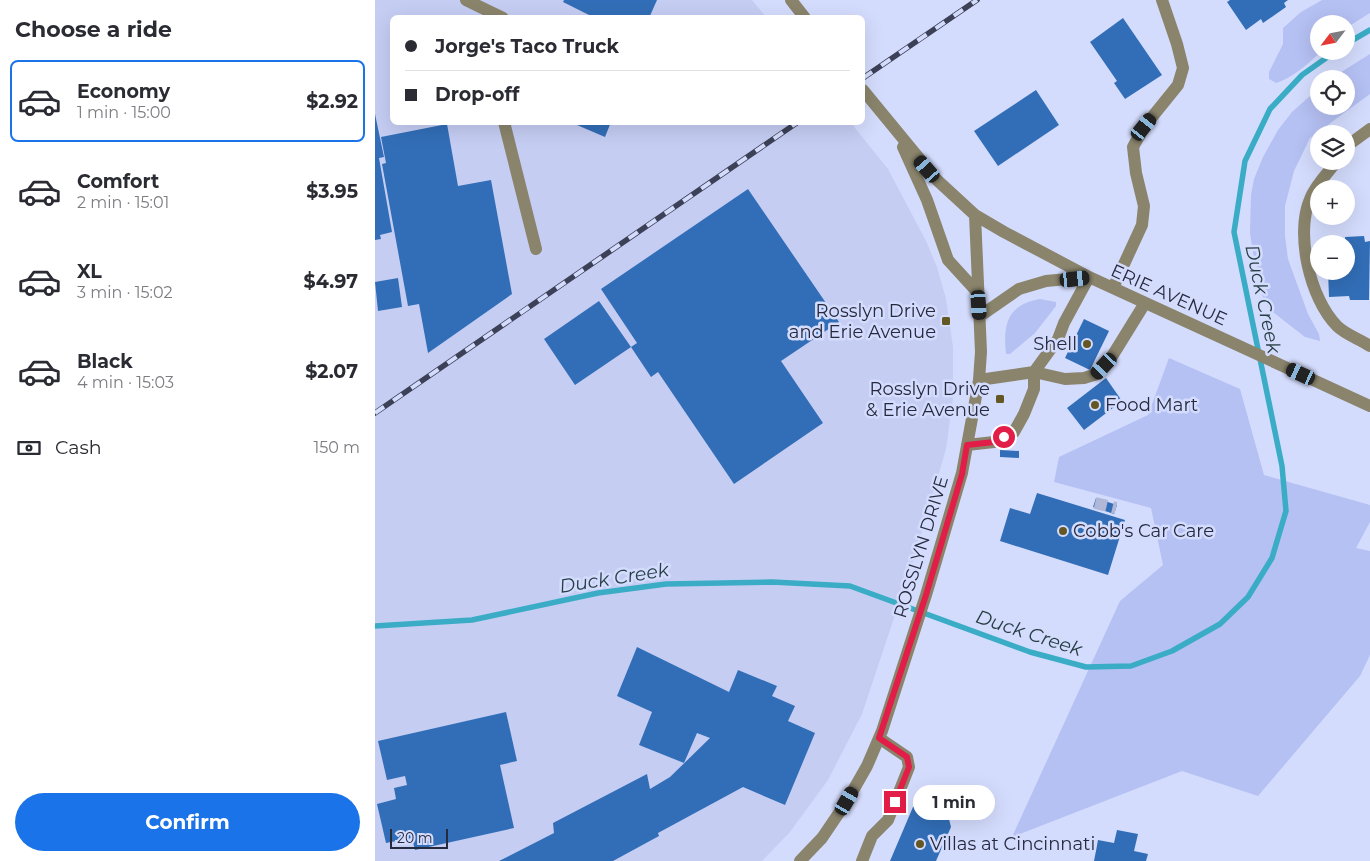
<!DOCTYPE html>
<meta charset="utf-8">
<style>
:root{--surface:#fff;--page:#f2f2f3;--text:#2b2b33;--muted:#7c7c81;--line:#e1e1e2;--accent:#1a73e8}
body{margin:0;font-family:Montserrat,sans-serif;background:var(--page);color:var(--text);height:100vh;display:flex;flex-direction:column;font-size:19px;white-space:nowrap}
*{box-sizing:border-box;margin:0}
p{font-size:16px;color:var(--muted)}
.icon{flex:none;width:28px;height:28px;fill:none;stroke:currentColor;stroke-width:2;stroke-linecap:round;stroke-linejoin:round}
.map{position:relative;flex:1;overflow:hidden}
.sheet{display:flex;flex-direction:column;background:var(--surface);width:375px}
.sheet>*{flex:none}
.hud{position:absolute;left:15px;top:15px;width:475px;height:110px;border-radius:8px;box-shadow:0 5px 20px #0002;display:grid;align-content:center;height:110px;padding:0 15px;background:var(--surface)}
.needle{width:32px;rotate:238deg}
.buttons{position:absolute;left:935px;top:15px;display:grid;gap:10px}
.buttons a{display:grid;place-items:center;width:45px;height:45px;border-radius:50%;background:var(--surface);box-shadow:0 5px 20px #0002;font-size:25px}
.scale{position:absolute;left:15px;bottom:12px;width:58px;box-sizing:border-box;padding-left:5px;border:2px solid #262a3f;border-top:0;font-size:14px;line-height:18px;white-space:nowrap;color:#262a3f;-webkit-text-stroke:4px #d4dcfd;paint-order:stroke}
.end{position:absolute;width:22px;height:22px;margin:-11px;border:6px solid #e11d48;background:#fff;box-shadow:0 0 0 2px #fff}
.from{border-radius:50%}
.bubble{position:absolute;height:35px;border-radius:18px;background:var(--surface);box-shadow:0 5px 20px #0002;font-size:16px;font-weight:700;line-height:35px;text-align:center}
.car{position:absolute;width:15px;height:30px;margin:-15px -8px;border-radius:6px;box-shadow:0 0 4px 1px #0007;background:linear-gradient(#222 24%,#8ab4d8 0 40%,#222 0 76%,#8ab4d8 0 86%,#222 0)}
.hud b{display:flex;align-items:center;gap:18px;height:48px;font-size:19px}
.hud b+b{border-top:1px solid var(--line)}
.hud i{width:12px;height:12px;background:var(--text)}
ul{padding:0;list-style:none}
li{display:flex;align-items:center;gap:15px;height:82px;margin:0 10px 8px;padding:0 5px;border:2px solid transparent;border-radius:8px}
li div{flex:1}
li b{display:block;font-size:19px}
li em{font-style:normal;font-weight:700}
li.selected{border-color:var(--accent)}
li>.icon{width:45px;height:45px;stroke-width:1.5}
h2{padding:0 15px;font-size:22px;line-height:60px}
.pay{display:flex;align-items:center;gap:12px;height:55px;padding:0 15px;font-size:19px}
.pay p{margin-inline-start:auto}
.cta{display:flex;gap:10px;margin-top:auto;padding:10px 15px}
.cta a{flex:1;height:58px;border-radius:30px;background:var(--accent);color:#fff;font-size:20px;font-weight:700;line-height:58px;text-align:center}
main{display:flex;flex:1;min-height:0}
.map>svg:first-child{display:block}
.built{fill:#c5cdf3}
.green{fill:#b5c0f3}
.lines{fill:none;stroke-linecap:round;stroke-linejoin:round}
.stream{stroke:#3aacc5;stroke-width:5.5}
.building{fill:#326eb7}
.minor-tunnel{stroke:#b1b8d7;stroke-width:12;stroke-dasharray:12 6;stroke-linecap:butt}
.minor{stroke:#8a846c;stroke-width:12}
.rail-casing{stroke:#3c4157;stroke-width:5.5}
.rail{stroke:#d4dcfd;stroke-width:4;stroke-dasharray:11;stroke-linecap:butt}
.route{stroke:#e11d48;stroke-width:6}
.poi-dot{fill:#645724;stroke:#d4dcfd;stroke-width:2}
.labels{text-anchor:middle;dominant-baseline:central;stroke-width:5;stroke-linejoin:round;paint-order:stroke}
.street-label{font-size:18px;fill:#262a3f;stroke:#d4dcfd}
.poi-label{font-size:18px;fill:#262a3f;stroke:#d4dcfd;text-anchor:end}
.water-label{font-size:19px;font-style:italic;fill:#263e44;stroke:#d4dcfd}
</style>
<main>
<section class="sheet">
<h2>Choose a ride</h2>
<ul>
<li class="selected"><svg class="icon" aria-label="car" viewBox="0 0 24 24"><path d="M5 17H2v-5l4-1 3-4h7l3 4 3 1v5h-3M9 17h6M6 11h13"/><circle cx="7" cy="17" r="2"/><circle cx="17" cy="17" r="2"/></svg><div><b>Economy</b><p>1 min · 15:00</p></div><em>$2.92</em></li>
<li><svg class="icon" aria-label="car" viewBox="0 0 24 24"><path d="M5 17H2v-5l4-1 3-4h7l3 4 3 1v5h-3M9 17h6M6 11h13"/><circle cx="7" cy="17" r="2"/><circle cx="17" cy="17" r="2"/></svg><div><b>Comfort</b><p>2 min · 15:01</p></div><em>$3.95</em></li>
<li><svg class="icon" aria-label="car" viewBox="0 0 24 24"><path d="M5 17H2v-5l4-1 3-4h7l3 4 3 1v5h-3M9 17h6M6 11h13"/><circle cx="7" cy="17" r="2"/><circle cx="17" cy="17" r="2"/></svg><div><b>XL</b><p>3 min · 15:02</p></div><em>$4.97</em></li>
<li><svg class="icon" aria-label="car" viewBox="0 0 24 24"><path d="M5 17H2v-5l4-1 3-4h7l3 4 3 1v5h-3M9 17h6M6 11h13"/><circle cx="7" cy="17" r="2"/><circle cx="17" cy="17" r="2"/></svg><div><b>Black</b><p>4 min · 15:03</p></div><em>$2.07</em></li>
</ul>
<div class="pay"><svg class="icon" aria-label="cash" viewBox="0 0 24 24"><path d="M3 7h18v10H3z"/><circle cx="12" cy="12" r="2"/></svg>Cash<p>150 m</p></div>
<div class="cta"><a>Confirm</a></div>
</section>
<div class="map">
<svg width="995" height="861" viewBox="0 0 995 861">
<rect width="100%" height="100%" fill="#d4dcfd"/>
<path class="built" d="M0 0H377L391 17 18 18V122L476 123 513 169 551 241 562 267 571 299 578 347V398L571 449 540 555 487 714 453 780 415 832 387 861H0Z"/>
<path class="green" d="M947 0H995V13L971 28V24H944V51H946C934 64 917 78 901 83L894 79V72L908 44V28L926 12Z
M995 54V94L935 138 919 171 910 206V236L913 259 933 314 944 334 945 341 930 337 894 309 887 295V280L879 259 875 233 876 195 879 179 888 157 903 130 917 112 944 88V106H971V79H955Z
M665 299 681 302V306L660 333 635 354H631C628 324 632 305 665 299Z
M794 358 865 389 889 475 995 505V522L981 548 995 551V655L985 676 883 796 807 771 637 837 745 601 788 565 776 508 679 482 684 457 773 415Z"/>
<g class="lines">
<path class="stream" d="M971 44 995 30
M0 626 97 620 223 593 291 584 397 582 475 586 655 652 711 667 756 666 797 651 845 624 873 597 897 558 911 511 907 466 859 232 870 161 895 109 927 75 961 51"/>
</g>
<path class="building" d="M189 0H282L274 18H220L188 2Z
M855 0H913L909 3 911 7 888 23 886 19 871 30 852 2Z
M748 18 787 75 750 99 739 83 742 81 715 42Z
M661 90 684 125 623 166 599 131Z
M0 114 9 157 4 158 17 232 5 235 6 239 0 240Z
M195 122H236L230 137Z
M72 124 83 186 116 180 137 294 53 353 44 304 33 306 7 164 11 163 6 137Z
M373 189 464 322 406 361 448 423 359 484 283 372 276 377 256 347 200 385 169 339 224 301 256 347 262 343 226 289Z
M989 236 990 242 995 241 994 300H975L974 296 954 297 953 271H971L970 237Z
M23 278 27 307 3 311 0 282Z
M709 319 734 331 715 370 690 358Z
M731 378 747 401 709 430 692 408Z
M625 450 644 451V458L625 457Z
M662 493 750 520 733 575 625 541 635 508 655 514Z
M721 498 742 505 739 514 718 507Z
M262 647 354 692 363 670 402 686 397 696 420 706 413 721 440 733 410 805 368 787 283 833 284 836 238 861H124L179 833 178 823 272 774 275 789 295 777 335 738 322 733 309 763 264 745 277 712 242 696Z
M131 712 142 761 125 765 139 828 40 850 37 838 11 843 2 804 21 799 19 788 32 785 30 776 12 780 3 741Z
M552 796 577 806 573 815 576 827 561 861H515L538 807 549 803Z
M742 830 763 834 759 851 773 854 771 861H719L723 840 739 843Z"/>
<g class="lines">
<path class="minor-tunnel" d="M720 503 741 508"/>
<path class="minor" d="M91 0 128 18
M416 0 430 18
M488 90 562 180 600 215 629 232 714 277 995 406
M129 122 161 249
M528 147 552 200 573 260 604 294
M971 149 976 143 995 129
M962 161C953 173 940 185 935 199 920 234 935 299 962 326 971 335 985 339 995 346
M738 288 767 225 769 206 761 173 758 147 769 127 803 85 808 68 802 44 787 0
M605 316 644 289 671 281 714 277
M604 380 659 372 683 339 689 323 714 277
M592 445 619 442 639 432 649 414 659 389V372L690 379 709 378 722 374 736 358 770 303
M425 861 447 838 472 801 492 766 507 731 551 595 587 473 604 380 606 352 600 215
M487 861 497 836 513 820 534 767 532 757 504 738"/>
<defs>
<path id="rail" d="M488 78 602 0
M0 413 423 122"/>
</defs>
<use href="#rail" class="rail-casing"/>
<use href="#rail" class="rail"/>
</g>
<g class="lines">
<path class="route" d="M520 802 534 767 532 757 504 738 551 595 587 474 592 445 619 442 629 437"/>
</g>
<g class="poi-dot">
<rect x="566" y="316" width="10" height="10" rx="2.5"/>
<circle cx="712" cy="344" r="5"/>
<rect x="620" y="394" width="10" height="10" rx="2.5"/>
<circle cx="720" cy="405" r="5"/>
<circle cx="688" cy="531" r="5"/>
<circle cx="545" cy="844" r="5"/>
</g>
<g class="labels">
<g class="street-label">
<text transform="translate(794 295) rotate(24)">ERIE AVENUE</text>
<text transform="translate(546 547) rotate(-73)">ROSSLYN DRIVE</text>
</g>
<g class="poi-label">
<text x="561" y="311">Rosslyn Drive<tspan x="561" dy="21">and Erie Avenue</tspan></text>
<text x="702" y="344">Shell</text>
<text x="615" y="389">Rosslyn Drive<tspan x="615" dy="21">&amp; Erie Avenue</tspan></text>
<text x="730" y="405" text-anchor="start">Food Mart</text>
<text x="698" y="531" text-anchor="start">Cobb's Car Care</text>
<text x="555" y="844" text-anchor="start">Villas at Cincinnati</text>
</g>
<g class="water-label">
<text transform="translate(888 299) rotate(78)">Duck Creek</text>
<text transform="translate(239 578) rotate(-9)">Duck Creek</text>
<text transform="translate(654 633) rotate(18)">Duck Creek</text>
</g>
</g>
</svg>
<div class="buttons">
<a><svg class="needle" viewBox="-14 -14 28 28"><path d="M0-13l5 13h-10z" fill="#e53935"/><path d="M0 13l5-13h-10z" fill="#7c7c81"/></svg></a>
<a><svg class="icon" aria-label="locate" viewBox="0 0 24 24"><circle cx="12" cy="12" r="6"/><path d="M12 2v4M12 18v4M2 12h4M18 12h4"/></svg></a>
<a><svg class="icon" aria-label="layers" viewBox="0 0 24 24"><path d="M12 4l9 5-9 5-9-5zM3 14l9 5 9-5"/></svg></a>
<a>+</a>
<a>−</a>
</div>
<div class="scale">20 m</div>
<i class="end from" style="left:629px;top:437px"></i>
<i class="end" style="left:520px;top:802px"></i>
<div class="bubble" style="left:538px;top:785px;width:82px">1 min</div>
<i class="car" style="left:769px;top:127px;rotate:39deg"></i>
<i class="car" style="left:552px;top:169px;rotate:319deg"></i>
<i class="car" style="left:700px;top:279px;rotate:84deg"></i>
<i class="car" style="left:604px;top:305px;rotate:176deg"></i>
<i class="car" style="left:729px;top:366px;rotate:223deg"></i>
<i class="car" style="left:926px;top:374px;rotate:295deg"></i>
<i class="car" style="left:472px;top:801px;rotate:30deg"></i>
<div class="hud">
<b><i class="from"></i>Jorge's Taco Truck</b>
<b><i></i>Drop-off</b>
</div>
</div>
</main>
